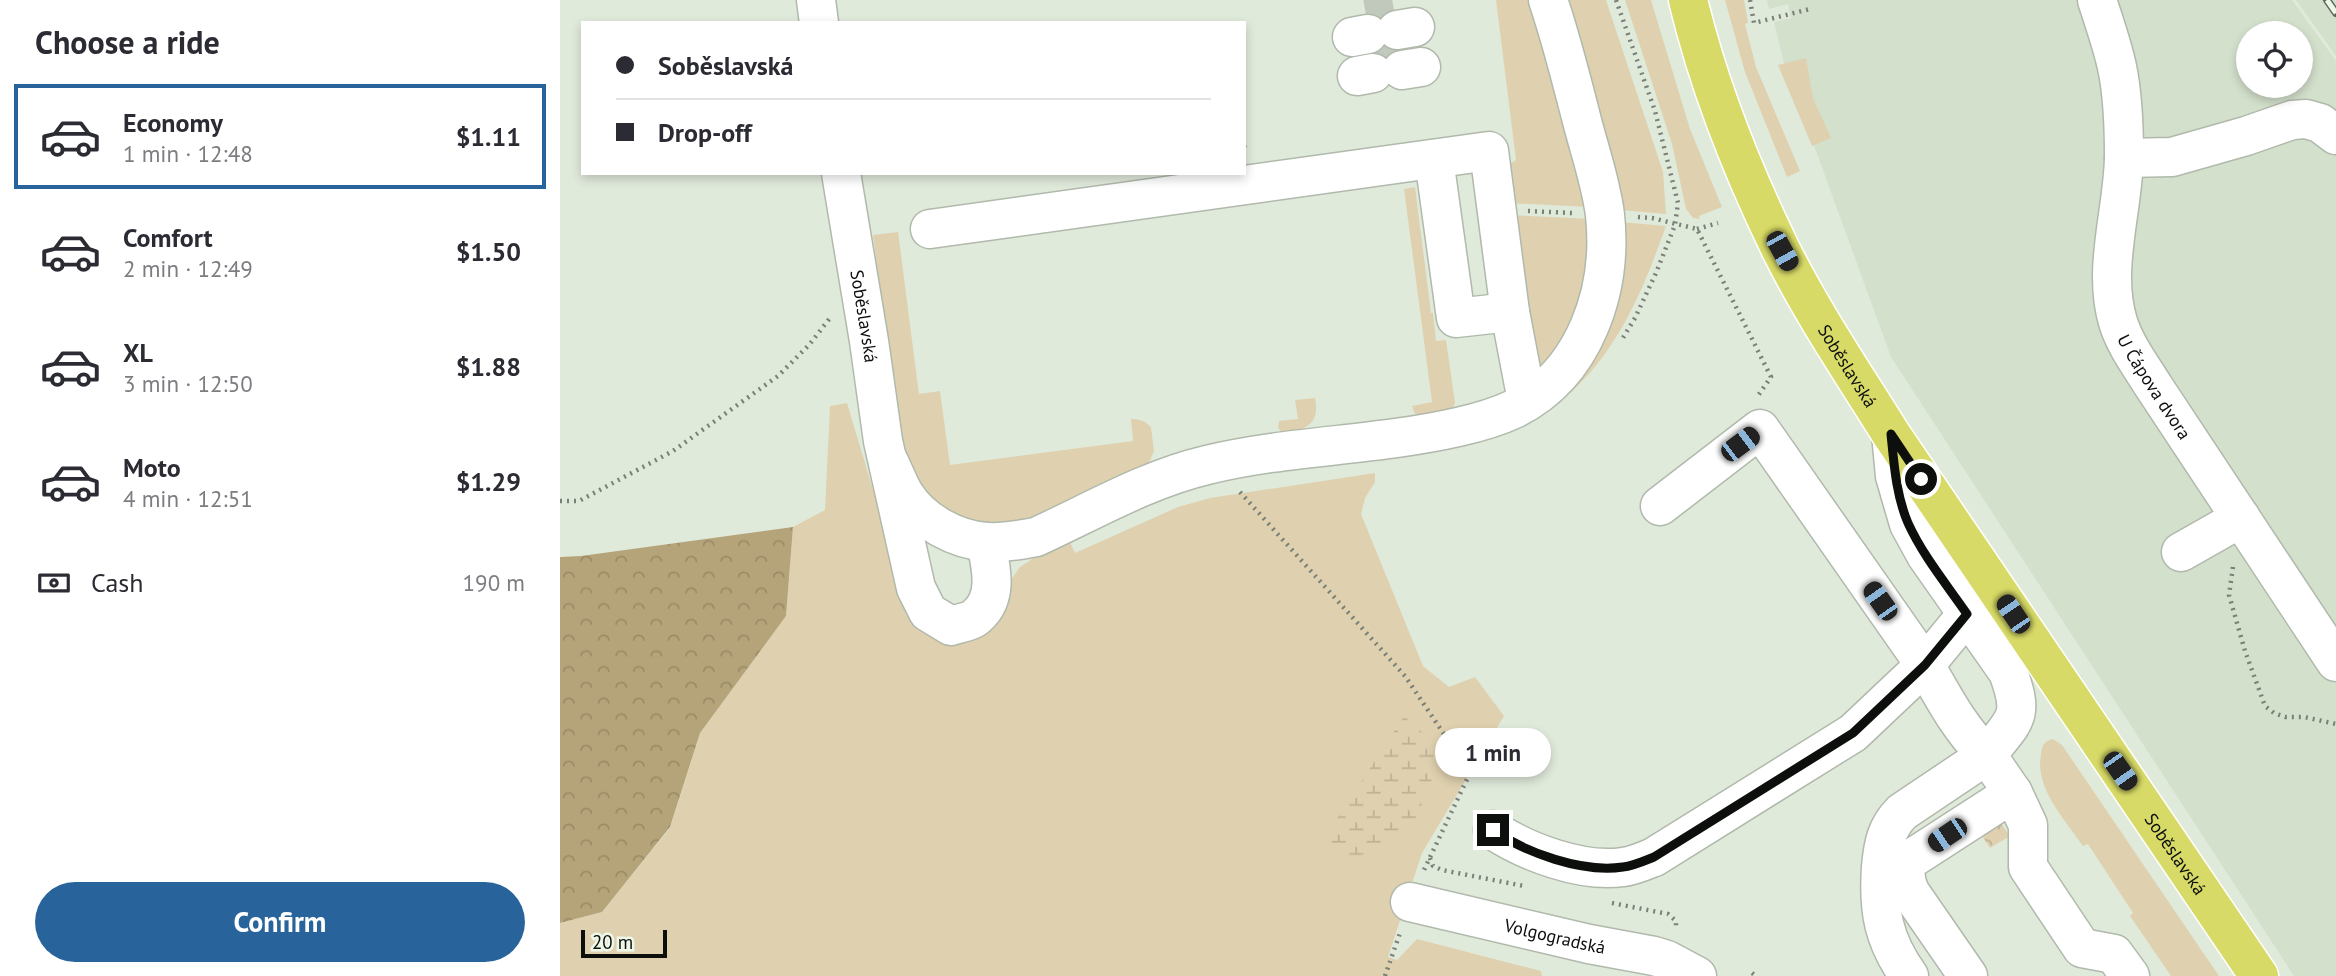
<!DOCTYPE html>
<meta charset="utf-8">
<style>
:root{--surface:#fff;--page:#f2f2f3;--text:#2b2b33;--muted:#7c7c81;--line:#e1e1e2;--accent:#28649b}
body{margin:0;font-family:"PT Sans",sans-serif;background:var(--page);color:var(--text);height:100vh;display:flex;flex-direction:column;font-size:26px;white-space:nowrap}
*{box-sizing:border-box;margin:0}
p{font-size:23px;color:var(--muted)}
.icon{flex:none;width:38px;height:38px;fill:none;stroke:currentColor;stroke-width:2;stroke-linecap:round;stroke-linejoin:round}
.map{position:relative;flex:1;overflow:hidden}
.panel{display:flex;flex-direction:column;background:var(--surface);width:560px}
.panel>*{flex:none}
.banner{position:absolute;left:21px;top:21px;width:665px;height:154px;border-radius:0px;box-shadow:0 4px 10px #0003;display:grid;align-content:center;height:154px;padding:0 35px;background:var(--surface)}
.buttons{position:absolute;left:1676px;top:21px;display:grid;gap:14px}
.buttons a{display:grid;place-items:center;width:77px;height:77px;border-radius:50%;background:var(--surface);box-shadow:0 4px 10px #0003;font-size:35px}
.scale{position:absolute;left:21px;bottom:18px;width:86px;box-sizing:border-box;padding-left:7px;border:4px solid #0c0f0b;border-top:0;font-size:19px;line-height:24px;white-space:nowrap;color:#0c0f0b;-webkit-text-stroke:5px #eef7e8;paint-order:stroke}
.end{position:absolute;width:32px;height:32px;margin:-16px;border:9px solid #0c0f0b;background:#fff;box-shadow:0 0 0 4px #fff}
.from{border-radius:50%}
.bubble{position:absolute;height:49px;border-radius:24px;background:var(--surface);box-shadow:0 4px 10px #0003;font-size:23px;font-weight:600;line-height:49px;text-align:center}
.car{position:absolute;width:21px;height:42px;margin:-21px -10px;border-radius:9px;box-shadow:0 0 5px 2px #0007;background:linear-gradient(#222 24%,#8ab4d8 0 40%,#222 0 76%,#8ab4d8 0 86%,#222 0)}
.banner b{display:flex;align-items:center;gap:24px;height:66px;font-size:26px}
.banner b+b{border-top:2px solid var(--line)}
.banner i{width:18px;height:18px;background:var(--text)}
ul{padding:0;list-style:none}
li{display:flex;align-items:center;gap:21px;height:105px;margin:0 14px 10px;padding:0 21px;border:4px solid transparent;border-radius:0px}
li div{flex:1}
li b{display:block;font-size:26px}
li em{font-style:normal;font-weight:600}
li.on{border-color:var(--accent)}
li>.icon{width:63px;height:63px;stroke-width:1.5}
h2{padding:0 35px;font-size:32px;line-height:84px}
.pay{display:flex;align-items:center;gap:18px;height:77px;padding:0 35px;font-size:26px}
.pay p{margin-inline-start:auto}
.action{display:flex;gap:14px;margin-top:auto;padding:14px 35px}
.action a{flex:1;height:80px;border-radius:42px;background:var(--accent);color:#fff;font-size:28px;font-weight:600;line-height:80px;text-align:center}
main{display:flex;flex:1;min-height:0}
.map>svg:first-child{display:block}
.built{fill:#d3e0cb;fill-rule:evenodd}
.grass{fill:#dfd1af}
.forest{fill:url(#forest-crowns)}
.wetland{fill:url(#wetland-marsh)}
.park{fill:url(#park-crowns)}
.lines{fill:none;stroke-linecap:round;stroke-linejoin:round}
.minor-tunnel{stroke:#c0c9bc;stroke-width:38;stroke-dasharray:38 19;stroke-linecap:butt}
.minor-casing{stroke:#b0b9ab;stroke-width:41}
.major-casing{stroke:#fff;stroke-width:41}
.path{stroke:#7a8077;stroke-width:4.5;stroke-dasharray:2 5;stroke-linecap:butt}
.minor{stroke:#fff;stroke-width:38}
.major{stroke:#d7da66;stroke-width:38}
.rail-casing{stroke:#61675f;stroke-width:8}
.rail{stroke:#eef7e8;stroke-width:5;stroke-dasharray:16;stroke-linecap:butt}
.route{stroke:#0c0f0b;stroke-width:9}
.labels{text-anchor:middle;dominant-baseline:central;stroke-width:6;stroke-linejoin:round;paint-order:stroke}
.street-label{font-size:18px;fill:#0c0f0b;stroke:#eef7e8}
</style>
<main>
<section class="panel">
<h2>Choose a ride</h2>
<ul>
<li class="on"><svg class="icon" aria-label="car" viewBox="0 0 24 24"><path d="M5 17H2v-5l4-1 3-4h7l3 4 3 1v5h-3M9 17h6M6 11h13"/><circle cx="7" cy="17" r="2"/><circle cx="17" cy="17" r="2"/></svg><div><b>Economy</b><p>1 min · 12:48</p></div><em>$1.11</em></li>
<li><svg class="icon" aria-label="car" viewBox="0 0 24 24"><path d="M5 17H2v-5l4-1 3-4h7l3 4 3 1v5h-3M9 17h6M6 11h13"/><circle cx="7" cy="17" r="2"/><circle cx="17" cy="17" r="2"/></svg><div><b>Comfort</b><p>2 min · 12:49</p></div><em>$1.50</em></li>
<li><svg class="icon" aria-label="car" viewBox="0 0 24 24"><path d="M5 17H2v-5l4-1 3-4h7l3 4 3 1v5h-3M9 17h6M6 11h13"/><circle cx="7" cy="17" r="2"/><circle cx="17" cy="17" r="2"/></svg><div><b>XL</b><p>3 min · 12:50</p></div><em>$1.88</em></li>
<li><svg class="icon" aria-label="car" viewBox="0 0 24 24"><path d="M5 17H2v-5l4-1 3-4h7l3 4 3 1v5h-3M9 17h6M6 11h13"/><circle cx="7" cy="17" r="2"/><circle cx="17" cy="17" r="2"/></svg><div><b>Moto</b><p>4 min · 12:51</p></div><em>$1.29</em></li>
</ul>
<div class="pay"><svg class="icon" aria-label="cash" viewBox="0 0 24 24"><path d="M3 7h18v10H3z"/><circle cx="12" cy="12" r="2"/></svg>Cash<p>190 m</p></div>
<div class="action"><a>Confirm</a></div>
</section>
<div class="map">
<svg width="1776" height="976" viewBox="0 0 1776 976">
<defs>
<pattern id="forest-crowns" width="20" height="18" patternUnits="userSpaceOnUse" patternTransform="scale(1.75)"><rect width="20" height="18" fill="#b5a479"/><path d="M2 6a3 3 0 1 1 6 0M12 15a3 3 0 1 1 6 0" fill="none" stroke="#9a8c67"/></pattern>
<pattern id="wetland-marsh" width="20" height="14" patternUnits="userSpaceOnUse" patternTransform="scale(1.75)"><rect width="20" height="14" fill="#dfd1af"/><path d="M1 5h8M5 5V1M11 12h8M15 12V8" fill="none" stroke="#beb295"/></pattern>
<pattern id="park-crowns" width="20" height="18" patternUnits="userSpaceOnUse" patternTransform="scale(1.75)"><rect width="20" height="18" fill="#dfd1af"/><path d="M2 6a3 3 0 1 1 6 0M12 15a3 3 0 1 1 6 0" fill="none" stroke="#beb295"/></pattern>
</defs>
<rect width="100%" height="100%" fill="#e0eadb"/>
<path class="built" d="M1207 0H1732L1776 61V976H1734L1331 357 1224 63 1214 22 1231 18 1228 4 1209 9ZM1689 33H1741V86H1689Z
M1736 0H1776V56Z"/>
<path class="grass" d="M936 0H971L1028 207 948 203V165L956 160Z
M1003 0H1046L1103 172 1106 214 1060 210Z
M1065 0H1091L1130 129 1162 207 1139 216 1140 219 1133 218 1126 209 1112 144Z
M1165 0H1184L1188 23 1185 24 1196 67 1240 171 1227 177 1185 72Z
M1246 58 1253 98 1271 138 1252 146 1218 65Z
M855 187 871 313H873L876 341 886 340 895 403 891 412 859 417 854 412 852 406 872 402 844 189Z
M950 215 1031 219 1028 286 1003 343 980 367Z
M1061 222 1106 226C1080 299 1050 371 982 414 971 421 961 429 949 432L973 417Z
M338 232 359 394 380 391 390 465 573 441 571 419C580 419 585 421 591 427L594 451 588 465 470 519C427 529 382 520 356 481 350 472 347 461 342 451L313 235Z
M755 398C761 425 743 431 722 434L718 427 719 421 738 419 735 400Z
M287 403 326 533 363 626 450 581 460 567 478 555 509 540 515 553 618 507 650 498 815 473V482L805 498 801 514 863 666 889 687 915 677 944 716 862 853 828 957 837 960 857 939 981 971 982 976H0V923L42 912 110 828 140 733 226 616 233 527 265 510 270 406Z
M1493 739 1502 745 1659 976H1611L1570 916 1573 913 1528 844 1523 846C1506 821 1474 788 1481 754 1482 745 1484 741 1493 739Z"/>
<path class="forest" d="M233 527 226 616 140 733 110 827 42 912 0 923V557L21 556Z"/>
<path class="wetland" d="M844 716 883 751 853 827 794 860 760 845Z"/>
<path class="park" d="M1437 818 1450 836 1430 848 1418 830Z"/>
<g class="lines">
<path class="minor-tunnel" d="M806 15 834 10
M810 52 839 47"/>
<defs>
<g id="minor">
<path d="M256 0 259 23"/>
<path id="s1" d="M1537 0C1544 22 1552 44 1557 67 1563 95 1564 128 1564 157 1563 211 1542 269 1558 322 1565 345 1581 366 1594 387L1776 662"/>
<path d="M837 30 855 27"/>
<path d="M792 37 808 34"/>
<path d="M842 70 861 67"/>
<path d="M797 76 813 73"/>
<path d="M1564 158 1612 157 1686 136 1732 120 1746 119 1760 123 1776 135"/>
<path d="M874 159 896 318 950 312 967 401"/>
<path id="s2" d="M281 173 309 341 323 441 356 588 368 612 391 626C399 623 411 622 417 616 439 597 431 567 426 542"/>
<path d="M370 229 929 151 950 312"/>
<path d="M1331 434 1335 476 1349 524 1366 555 1448 672C1465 718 1455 719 1427 755L1453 793 1468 825V867L1522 948 1554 954 1570 976"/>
<path d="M328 460C334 471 338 484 345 495 361 521 396 540 427 542 444 543 460 540 476 537 531 512 587 479 647 465 729 445 815 446 898 427 916 423 937 417 954 409 1025 374 1053 290 1045 215 1041 182 1029 149 1021 117 1011 78 1001 38 988 0"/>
<path d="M1100 506 1200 429 1365 665C1383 696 1400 730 1427 755L1342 812C1326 828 1323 845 1321 867 1318 910 1323 940 1349 976"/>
<path d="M1621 552 1681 518"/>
<path d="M933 830C966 852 1022 873 1063 867 1073 866 1084 861 1094 857L1293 733 1365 665 1407 614"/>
<path id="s3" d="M850 902 1029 944 1094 956 1107 960 1137 976"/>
<path d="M1408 976 1350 892C1346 882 1342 868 1351 859L1453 793"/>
</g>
<g id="major">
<path id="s4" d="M1128 0C1149 87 1182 170 1221 250 1253 314 1293 373 1331 434L1699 976"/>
</g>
</defs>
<use href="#minor" class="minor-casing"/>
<use href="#major" class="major-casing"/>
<path class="path" d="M1056 0 1095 111 1118 203 1115 225 1096 273 1075 318 1061 341
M1190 0 1194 23 1250 9
M684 146 685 148
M968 211 1012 213
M1078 217 1092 218 1137 229 1211 377 1197 397
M1137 229 1158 223
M680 492 845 676 910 773 863 872
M0 501H19L113 451 218 376 249 345 270 318
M1673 567 1669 595 1685 651 1705 706 1714 713 1725 717H1744L1776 724
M870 858 873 866 882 870 964 886
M1052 903 1108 914 1116 921V928
M1192 973 1196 976
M825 976 840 933"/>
<use href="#minor" class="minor"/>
<use href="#major" class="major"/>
<defs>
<path id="rail" d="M1767 0 1776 13"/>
</defs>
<use href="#rail" class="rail-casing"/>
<use href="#rail" class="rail"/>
</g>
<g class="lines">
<path class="route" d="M933 830C966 853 1022 873 1063 867 1073 866 1084 861 1094 857L1293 733 1365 665 1407 614C1387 585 1363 556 1348 523 1336 495 1334 464 1331 434L1361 479"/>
</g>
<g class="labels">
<g class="street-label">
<text stroke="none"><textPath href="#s2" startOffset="145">Soběslavská</textPath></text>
<text stroke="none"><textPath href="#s4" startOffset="401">Soběslavská</textPath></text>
<text stroke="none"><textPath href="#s1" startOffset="401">U Čápova dvora</textPath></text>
<text stroke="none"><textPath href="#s4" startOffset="989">Soběslavská</textPath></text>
<text stroke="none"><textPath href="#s3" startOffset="149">Volgogradská</textPath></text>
</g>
</g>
</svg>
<div class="buttons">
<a><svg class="icon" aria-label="locate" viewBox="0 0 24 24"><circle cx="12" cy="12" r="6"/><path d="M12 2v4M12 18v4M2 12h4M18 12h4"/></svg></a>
</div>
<div class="scale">20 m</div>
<i class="end from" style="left:1361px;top:479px"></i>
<i class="end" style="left:933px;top:830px"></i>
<div class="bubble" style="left:875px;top:728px;width:116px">1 min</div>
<i class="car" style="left:1222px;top:251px;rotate:151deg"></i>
<i class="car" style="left:1180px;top:444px;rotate:53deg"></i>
<i class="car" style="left:1320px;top:601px;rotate:325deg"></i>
<i class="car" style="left:1453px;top:614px;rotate:326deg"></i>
<i class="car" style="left:1560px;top:771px;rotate:145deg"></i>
<i class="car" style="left:1387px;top:835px;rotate:236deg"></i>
<div class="banner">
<b><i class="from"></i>Soběslavská</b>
<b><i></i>Drop-off</b>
</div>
</div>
</main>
